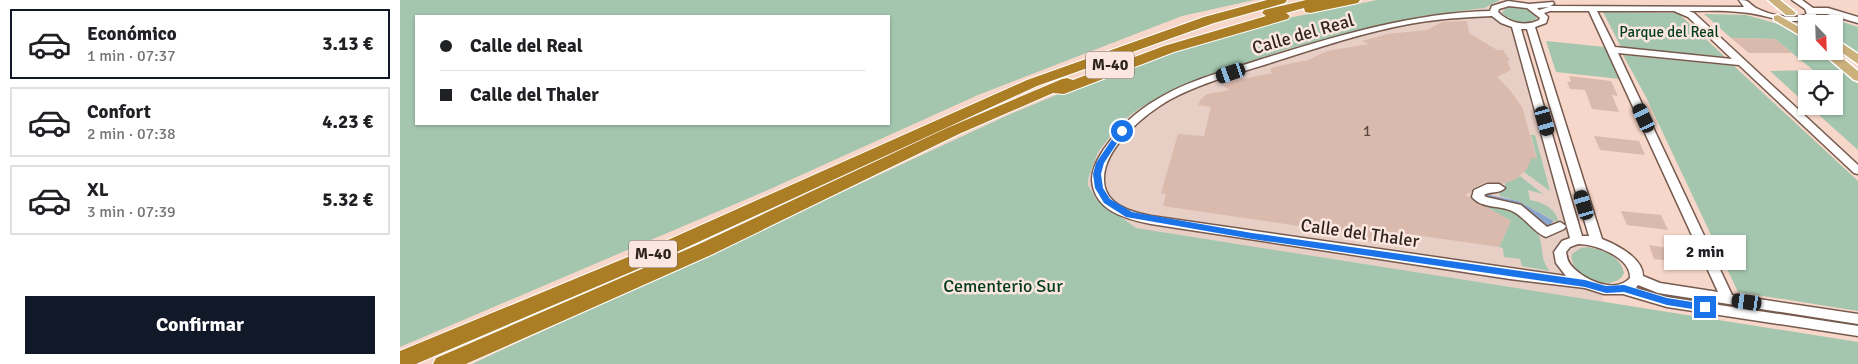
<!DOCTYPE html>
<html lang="es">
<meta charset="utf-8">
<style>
:root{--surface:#fff;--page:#f6f6f6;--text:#202124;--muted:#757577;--line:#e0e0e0;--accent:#111827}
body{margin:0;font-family:Signika,sans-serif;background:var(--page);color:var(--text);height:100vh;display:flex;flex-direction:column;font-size:19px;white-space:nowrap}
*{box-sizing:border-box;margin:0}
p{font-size:16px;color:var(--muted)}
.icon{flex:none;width:28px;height:28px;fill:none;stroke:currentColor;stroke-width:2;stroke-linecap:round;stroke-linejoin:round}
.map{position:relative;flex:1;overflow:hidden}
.side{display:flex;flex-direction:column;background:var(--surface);width:400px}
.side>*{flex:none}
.guide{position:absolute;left:15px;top:15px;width:475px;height:110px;border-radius:0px;box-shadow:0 1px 4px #0004;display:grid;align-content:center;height:110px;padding:0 25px;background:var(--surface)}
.needle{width:32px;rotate:157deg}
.fabs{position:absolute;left:1398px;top:15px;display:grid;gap:10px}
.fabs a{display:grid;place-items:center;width:45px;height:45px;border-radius:0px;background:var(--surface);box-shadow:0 1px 4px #0004;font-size:25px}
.end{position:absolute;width:22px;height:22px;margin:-11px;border:6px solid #1a73e8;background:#fff;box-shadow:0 0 0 2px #fff}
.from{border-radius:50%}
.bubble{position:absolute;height:35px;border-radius:0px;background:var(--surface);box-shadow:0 1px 4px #0004;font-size:16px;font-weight:700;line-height:35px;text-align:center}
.car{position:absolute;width:15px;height:30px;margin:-15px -8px;border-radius:6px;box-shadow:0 0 4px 1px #0007;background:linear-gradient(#222 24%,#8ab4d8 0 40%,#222 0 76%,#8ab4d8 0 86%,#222 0)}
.guide b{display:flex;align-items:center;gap:18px;height:48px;font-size:19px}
.guide b+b{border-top:1px solid var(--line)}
.guide i{width:12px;height:12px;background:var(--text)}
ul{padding:9px 0 0;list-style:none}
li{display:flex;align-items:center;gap:15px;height:70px;margin:0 10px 8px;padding:0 15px;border:2px solid var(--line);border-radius:0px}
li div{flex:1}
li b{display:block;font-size:19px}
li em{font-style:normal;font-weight:700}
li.current{border-color:var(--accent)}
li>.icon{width:45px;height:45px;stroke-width:1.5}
.button{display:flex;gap:10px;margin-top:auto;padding:10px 25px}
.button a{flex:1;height:58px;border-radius:0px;background:var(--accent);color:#fff;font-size:20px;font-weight:700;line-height:58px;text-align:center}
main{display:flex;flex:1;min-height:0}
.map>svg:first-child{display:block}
.commercial{fill:#e7cfc6}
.green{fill:#a4c6ae;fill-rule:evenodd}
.water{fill:#88a6ce}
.building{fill:#dabaad}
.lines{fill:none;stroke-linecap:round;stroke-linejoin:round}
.major-tunnel{stroke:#cfb3a7;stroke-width:12;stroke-dasharray:12 6;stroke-linecap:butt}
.minor-casing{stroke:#765a4e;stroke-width:3}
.major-casing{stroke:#fff;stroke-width:3}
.highway-casing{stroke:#fff;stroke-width:2}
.minor{fill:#fff;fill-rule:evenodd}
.major{fill:#cdb17c;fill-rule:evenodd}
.highway{fill:#ab7d24;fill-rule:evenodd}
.route{fill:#1a73e8}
.labels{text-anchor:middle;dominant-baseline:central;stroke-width:5;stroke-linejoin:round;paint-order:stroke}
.far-park-label{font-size:15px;fill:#003b1d;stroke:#fbe7df}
.number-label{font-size:15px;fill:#5a4a42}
.shield{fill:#fbe7df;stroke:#6d5e59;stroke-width:1}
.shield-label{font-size:16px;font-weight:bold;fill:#30241f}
.street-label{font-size:18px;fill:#30241f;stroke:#fbe7df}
.park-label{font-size:18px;fill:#003b1d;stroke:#fbe7df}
</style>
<main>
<section class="side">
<ul>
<li class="current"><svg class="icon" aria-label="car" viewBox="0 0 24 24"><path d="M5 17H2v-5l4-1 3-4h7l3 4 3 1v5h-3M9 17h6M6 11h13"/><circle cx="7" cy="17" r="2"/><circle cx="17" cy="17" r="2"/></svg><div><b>Económico</b><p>1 min · 07:37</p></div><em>3.13 €</em></li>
<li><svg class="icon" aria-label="car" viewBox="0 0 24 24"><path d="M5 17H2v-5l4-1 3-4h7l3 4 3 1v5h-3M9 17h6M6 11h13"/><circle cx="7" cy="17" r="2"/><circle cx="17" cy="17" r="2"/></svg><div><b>Confort</b><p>2 min · 07:38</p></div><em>4.23 €</em></li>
<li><svg class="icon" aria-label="car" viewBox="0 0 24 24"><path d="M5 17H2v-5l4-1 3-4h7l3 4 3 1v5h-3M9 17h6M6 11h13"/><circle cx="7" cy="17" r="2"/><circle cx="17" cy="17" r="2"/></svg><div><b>XL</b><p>3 min · 07:39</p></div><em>5.32 €</em></li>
</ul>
<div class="button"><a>Confirmar</a></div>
</section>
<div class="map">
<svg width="1458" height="364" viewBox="0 0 1458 364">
<rect width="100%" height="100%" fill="#f7d7c9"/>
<path class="commercial" d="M1112 0 1204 302 736 228 696 199 688 185V179L698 152 708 139 724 120 766 93 887 49 1022 16 1077 10 1096 1Z"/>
<path class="green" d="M0 0H854L782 16 578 95 368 190 0 347ZM16 16H489V124H16Z
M977 0H1100L1084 8 1022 16 887 49 801 79 766 93 740 108 724 120 708 139 698 152 688 179V185L696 199 736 228 1458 342V364H72L608 115 697 78 849 26Z
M1107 7 1129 10 1137 18C1128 27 1110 22 1102 13Z
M1203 12 1278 13 1325 57 1221 47Z
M1304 14 1346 15 1385 26 1406 43V51H1417L1458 84V150L1409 106H1434V79H1406V104L1370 71 1413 70 1375 39 1331 38Z
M1434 19 1458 27V57L1434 38V24H1431Z
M1146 41 1205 47 1220 79 1156 72Z
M1223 55 1334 66 1458 181V311L1338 292 1246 97Z
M1131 135H1135L1150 191 1124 172 1131 158H1137Z
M1120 176 1143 194 1128 190 1130 200C1145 203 1155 208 1159 223L1118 201 1100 196 1099 193 1105 190V183Z
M1081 204C1103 204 1134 214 1140 239 1143 251 1141 261 1150 271L1122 266 1120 259 1104 257 1103 248 1099 247 1111 221Z
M1188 247C1203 250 1221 256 1224 273 1215 295 1168 276 1172 254L1181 248Z"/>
<path class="water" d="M1085 194 1118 201 1154 221 1147 227 1117 205 1086 198Z"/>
<path class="building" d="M1067 21 1069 33 1097 50H1103L1110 60 1107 61 1111 70 1097 77 1110 90 1122 107 1137 159 1132 158 1126 170 1114 180 1102 184 1086 182 1073 188 1071 192 1065 195 1111 221 1099 247 1001 233 1002 246 953 239V234L763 206 766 194 761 193 778 134 804 136 811 107 798 105 801 99 807 94 830 90 823 86 838 80 872 73 870 69 874 67 908 60 927 51 969 44 962 41 987 34 1027 30 1042 22Z
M1331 38 1375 39 1392 53H1349Z
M1169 76 1211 81 1218 96 1212 95 1219 112 1192 109 1185 90 1170 89 1167 82H1171Z
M1194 136 1239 141 1245 155 1200 150Z
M1221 211 1261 215 1268 230 1227 225Z
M1249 245 1287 251 1295 269 1272 266 1271 261 1254 259Z"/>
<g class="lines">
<path class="major-tunnel" d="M1383 12 1404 29"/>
<defs>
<path id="minor" d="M1339 0C1350 0 1348 3 1356 8 1370 15 1392 21 1407 14L1405 9 1392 0H1402L1413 8H1428L1458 17V23L1427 14H1416L1415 17C1388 28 1366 13 1339 12 1323 10 1306 11 1289 11L1294 13 1458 165V174L1454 173 1339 65 1218 53 1332 295 1458 314V324L1258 293 1238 285 1236 288 1267 297 1458 326V336L1267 307 1223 294H1204L1185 288 1110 279 751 224C726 219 694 211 692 180 692 168 698 159 704 149 718 129 735 112 756 100 788 80 826 71 862 59 937 36 1011 13 1090 11L1092 6 1108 1 1129 4 1153 2 1154 4 1150 6 1344 7ZM1109 6 1127 8 1140 18 1139 20C1125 27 1109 23 1098 12L1099 9ZM1149 7 1139 10 1137 8ZM1150 11H1189L1318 292 1260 283 1243 276C1243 258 1217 245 1202 239L1135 27 1146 23 1148 17 1144 13ZM1197 11H1274L1288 17 1332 59 1215 47ZM1092 16 1101 23 1112 27 1170 238 1162 241 1154 252 1156 263 1166 276 751 216C731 212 705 205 704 181 702 148 746 113 771 99 801 83 835 74 867 64 914 49 961 33 1009 24 1037 19 1064 17 1092 16ZM1121 29H1127L1189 236H1182ZM1178 244C1195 244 1231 257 1230 278 1215 295 1181 279 1170 264 1167 260 1167 257 1166 252L1170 247Z
M1087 184H1099L1105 188C1100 194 1090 191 1084 195L1086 197 1121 205 1147 227 1160 222 1166 226 1164 229 1146 237C1135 234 1125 217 1112 211 1100 205 1082 209 1072 197L1074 190Z"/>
<path id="major" d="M1368 0H1380L1396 13 1394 15H1386Z
M1378 15 1406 31V39L1374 20V16Z
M1407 15 1411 16 1418 24H1406L1401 18Z
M1434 38 1458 54V64L1434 47Z
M1420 51H1434L1458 71V81L1454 80Z"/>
<path id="highway" d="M867 0H887L885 3 814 23 637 86 266 257 16 364H0V351L252 247 627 80 804 17Z
M906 0H960L958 3 910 13 905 12 904 8 886 13 890 16 888 19 774 52 664 94 653 93 559 134 311 255 66 364H33L36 358 297 245 547 128 662 79 667 78 673 80 764 46 866 16 862 13 864 10Z"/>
</defs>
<use href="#minor" class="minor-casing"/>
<use href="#major" class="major-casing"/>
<use href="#highway" class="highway-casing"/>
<use href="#minor" class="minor"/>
<use href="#major" class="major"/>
<use href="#highway" class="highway"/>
</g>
<path class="route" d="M722 128 725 131 704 163 701 174 703 188 710 199 732 212 852 233 1185 280 1206 286 1224 285 1267 298 1305 304 1310 307 1305 311 1267 305 1224 292 1206 293 1185 287 852 239 726 217 704 203 695 188 693 174 696 163 719 129Z"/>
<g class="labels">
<g class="far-park-label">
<text x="1269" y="32">Parque del Real</text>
</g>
<g class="number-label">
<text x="967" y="131">1</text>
</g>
<g class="shield">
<rect x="686" y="51.5" width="48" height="27" rx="4"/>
<rect x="229" y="240.5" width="48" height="27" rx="4"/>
</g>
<g class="shield-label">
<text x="710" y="65">M-40</text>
<text x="253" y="254">M-40</text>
</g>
<g class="street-label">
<text transform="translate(903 34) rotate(-16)">Calle del Real</text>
<text transform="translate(960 233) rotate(8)">Calle del Thaler</text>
</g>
<g class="park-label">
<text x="603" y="286">Cementerio Sur</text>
</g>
</g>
</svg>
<div class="fabs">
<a><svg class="needle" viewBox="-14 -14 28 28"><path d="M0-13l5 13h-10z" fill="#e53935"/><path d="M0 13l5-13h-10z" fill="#757577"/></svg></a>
<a><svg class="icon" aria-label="locate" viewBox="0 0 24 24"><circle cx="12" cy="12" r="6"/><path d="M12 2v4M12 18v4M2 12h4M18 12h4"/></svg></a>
</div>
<i class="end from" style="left:722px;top:131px"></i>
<i class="end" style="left:1305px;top:307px"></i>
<div class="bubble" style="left:1264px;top:235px;width:82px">2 min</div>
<i class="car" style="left:831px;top:73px;rotate:251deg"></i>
<i class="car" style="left:1244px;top:118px;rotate:335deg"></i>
<i class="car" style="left:1145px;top:121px;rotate:164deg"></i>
<i class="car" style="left:1184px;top:205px;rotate:343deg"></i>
<i class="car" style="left:1347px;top:302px;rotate:278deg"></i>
<div class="guide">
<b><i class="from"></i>Calle del Real</b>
<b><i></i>Calle del Thaler</b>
</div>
</div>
</main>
